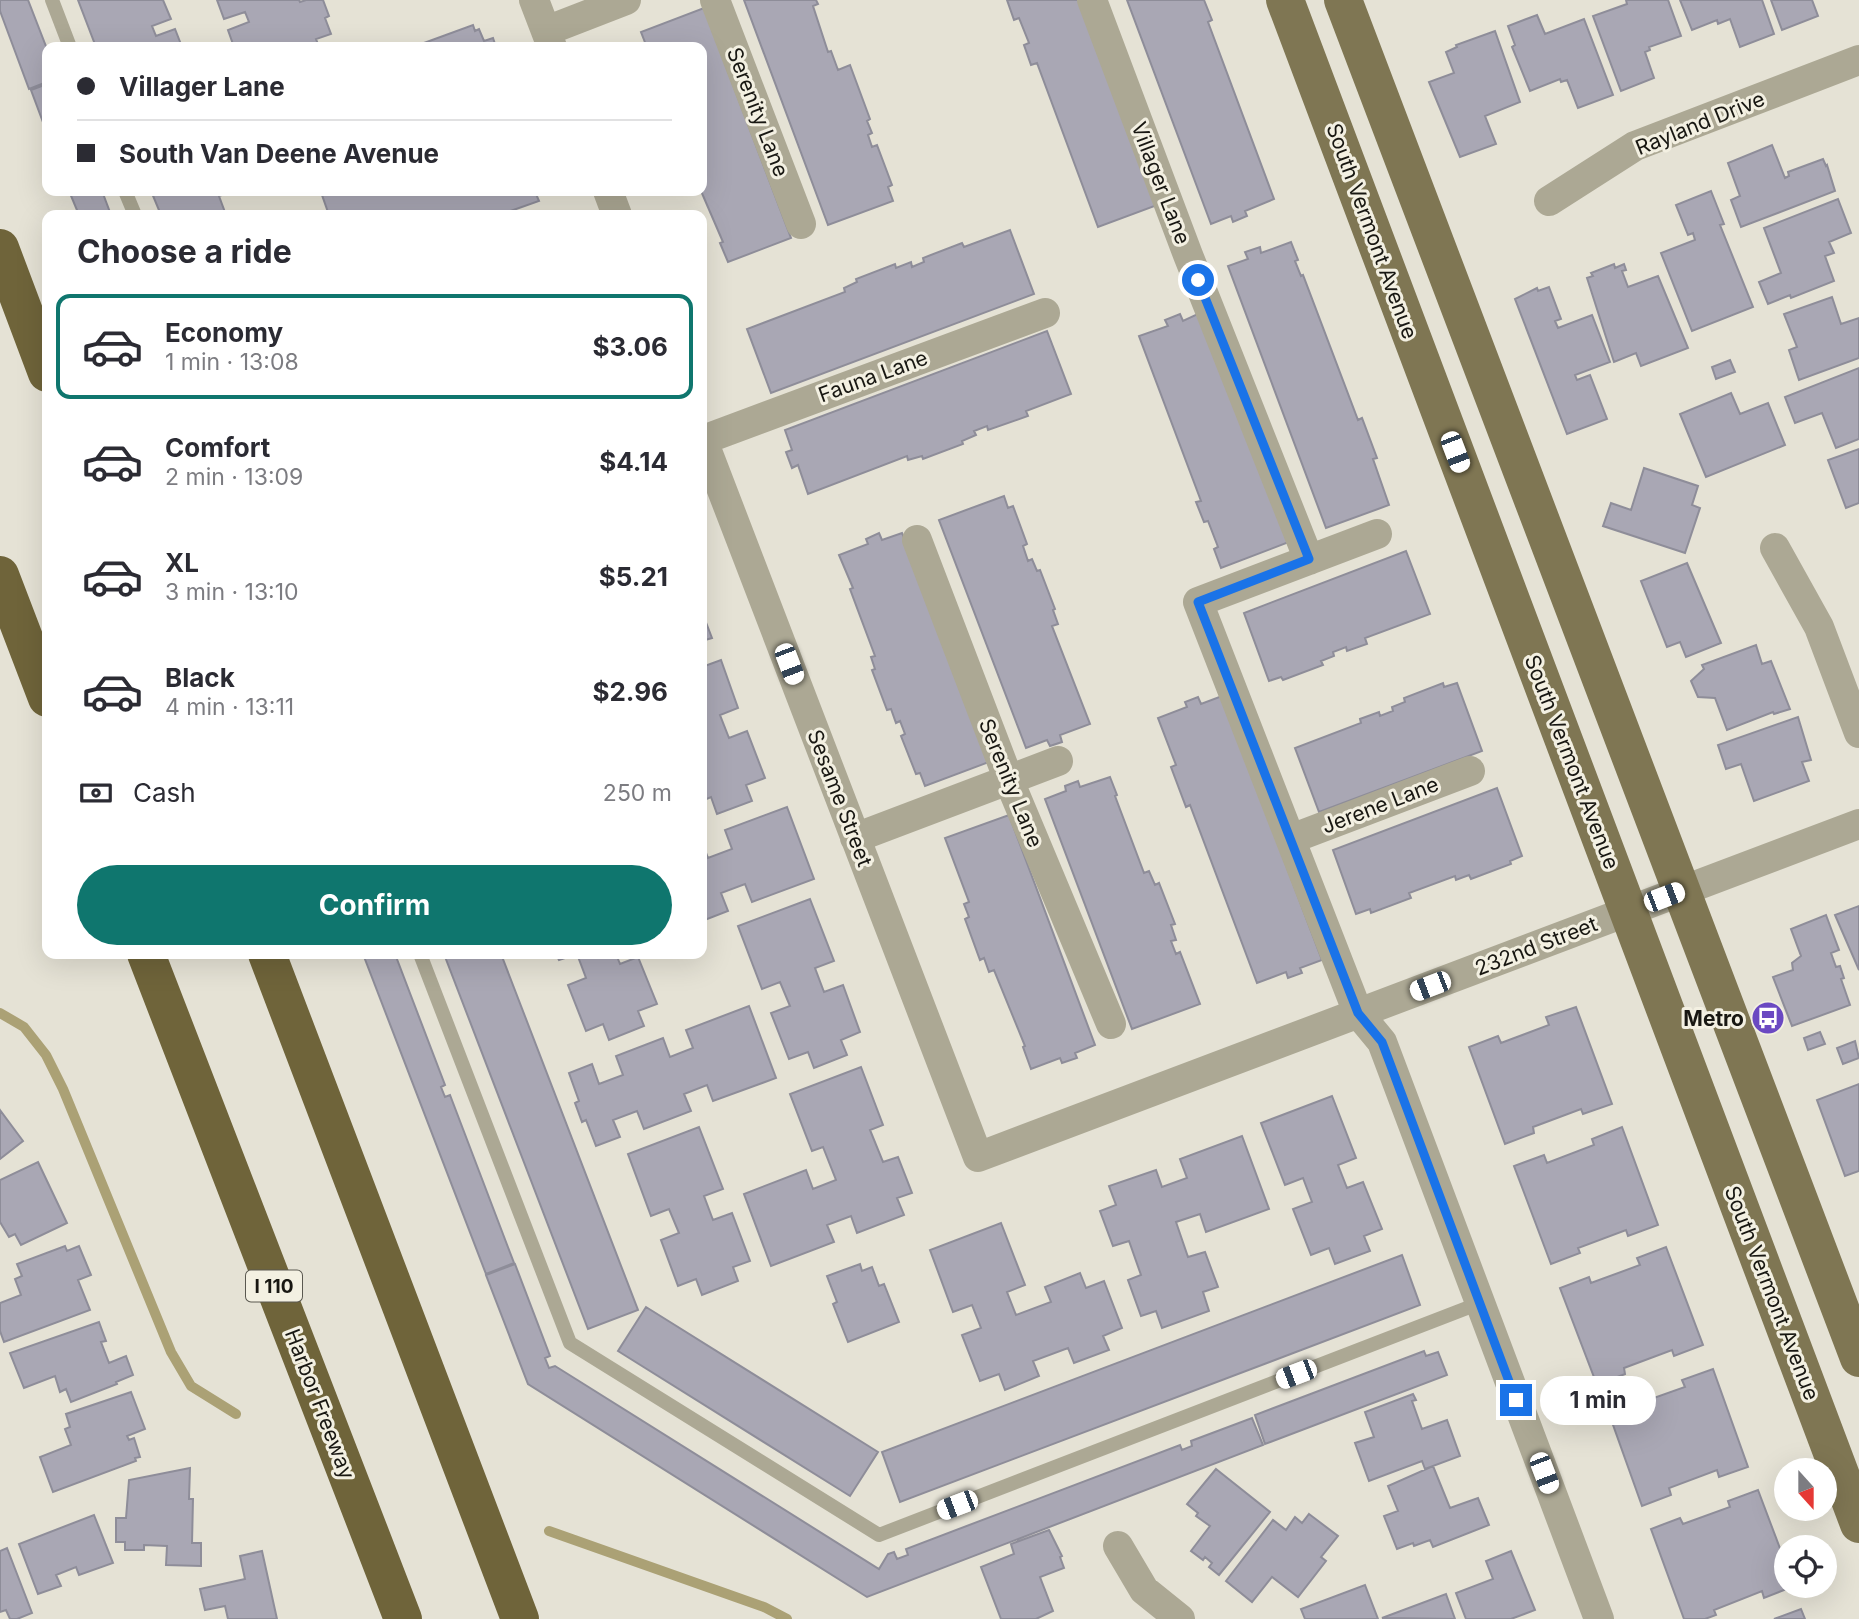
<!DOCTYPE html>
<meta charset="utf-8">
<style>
:root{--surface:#fff;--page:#f7f7f7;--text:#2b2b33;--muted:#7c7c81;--line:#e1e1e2;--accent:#0f766e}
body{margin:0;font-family:Inter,sans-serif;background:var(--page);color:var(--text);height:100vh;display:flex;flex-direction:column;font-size:26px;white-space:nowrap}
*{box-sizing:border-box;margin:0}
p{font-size:23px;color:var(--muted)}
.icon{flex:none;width:38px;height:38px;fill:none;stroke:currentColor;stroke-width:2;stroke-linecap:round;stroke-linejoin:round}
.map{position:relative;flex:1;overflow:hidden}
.drawer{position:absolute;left:42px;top:210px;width:665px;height:749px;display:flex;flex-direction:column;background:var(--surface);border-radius:14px;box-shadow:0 7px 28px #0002}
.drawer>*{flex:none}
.banner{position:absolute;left:42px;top:42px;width:665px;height:154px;border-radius:14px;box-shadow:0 7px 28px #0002;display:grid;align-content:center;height:154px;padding:0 35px;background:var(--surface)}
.needle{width:46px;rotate:159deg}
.controls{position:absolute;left:1774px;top:1458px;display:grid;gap:14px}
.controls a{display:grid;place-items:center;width:63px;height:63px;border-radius:50%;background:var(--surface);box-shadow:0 7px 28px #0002;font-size:35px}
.end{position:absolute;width:32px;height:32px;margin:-16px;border:9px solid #1a73e8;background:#fff;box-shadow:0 0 0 4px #fff}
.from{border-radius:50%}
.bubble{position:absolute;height:49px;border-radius:24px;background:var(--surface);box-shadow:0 7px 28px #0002;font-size:23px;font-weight:700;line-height:49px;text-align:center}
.car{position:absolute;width:21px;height:42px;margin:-21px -10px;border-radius:9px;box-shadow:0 0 5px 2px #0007;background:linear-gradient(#fff 24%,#345 0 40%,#fff 0 76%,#345 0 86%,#fff 0)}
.banner b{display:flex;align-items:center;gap:24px;height:66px;font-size:26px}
.banner b+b{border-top:2px solid var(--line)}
.banner i{width:18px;height:18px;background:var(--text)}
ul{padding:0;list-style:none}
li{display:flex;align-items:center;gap:21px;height:105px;margin:0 14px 10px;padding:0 21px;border:4px solid transparent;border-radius:14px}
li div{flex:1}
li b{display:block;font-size:26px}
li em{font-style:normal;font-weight:700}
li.on{border-color:var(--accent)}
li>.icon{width:63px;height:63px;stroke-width:1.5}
h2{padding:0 35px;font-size:32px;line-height:84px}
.pay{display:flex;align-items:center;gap:18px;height:77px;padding:0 35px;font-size:26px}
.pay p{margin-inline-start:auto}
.primary-button{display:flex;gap:14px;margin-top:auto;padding:14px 35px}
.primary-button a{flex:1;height:80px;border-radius:42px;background:var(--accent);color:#fff;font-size:28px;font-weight:700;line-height:80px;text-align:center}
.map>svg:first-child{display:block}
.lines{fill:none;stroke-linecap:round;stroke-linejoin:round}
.stream{stroke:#aba175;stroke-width:10}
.building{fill:#a9a7b4;stroke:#8e8d99;stroke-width:2}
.lane{stroke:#aca894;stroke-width:14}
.street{stroke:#aca894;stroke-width:30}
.primary{stroke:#7f7653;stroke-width:38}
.highway{stroke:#6f643a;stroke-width:38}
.route{stroke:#1a73e8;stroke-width:9}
.labels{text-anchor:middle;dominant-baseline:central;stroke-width:6;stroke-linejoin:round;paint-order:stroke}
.shield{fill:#f3f0e2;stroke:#5a5850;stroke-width:2}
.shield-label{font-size:19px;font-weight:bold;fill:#181712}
.street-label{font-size:21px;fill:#181712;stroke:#f3f0e2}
.poi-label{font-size:21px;font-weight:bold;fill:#181712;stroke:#f3f0e2;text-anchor:end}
</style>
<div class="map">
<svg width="1859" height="1619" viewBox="0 0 1859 1619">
<rect width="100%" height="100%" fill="#e5e2d5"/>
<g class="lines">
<path class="stream" d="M0 1013 24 1027 46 1055 63 1089 171 1352 191 1386 236 1414
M549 1531 764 1607 787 1619"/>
</g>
<path class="building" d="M0 0H28L47 49V82L29 89 0 11Z
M78 0H163L171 19 152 26 156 36 175 29 182 47H96Z
M217 0H299L300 2 306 0H323L329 16 325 18 331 34 316 39 319 47H234L228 30 249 22 245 12 224 19Z
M744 0H816L818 4 813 6 828 52 831 51 838 70 850 65 870 119 867 121 872 133 868 135 872 147 877 145 892 185 888 187 893 201 828 225Z
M1007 0H1084L1160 204 1098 227 1037 63 1031 65 1024 45 1029 43 1019 18 1014 20Z
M1127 0H1204L1212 20 1208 22 1274 199 1245 211 1247 216 1233 222 1231 216 1211 224Z
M1626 0H1668L1681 36 1649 47 1650 50 1645 52 1654 78 1621 91 1593 16 1627 4Z
M1680 0H1762L1774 34 1740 47 1730 19 1718 24 1717 20 1692 30Z
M1771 0H1812L1818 16 1782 30Z
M704 8 791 238 728 262 720 243 723 242 701 191 702 47 642 46 646 45 641 32Z
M1537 15 1545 34 1584 19 1613 95 1578 108 1567 80 1561 82 1560 79 1530 91 1512 47 1515 45 1508 26Z
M473 25 475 31 479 29 484 41 493 38 496 47H413Z
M1495 31 1520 102 1485 116 1496 144 1460 157 1429 82 1454 73 1446 52 1457 47 1456 45Z
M47 84V133L31 90Z
M1772 145 1785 178 1789 176 1788 172 1823 159 1826 166 1827 165 1835 191 1741 227 1731 200 1740 196 1728 163Z
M69 191H102L111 215H79Z
M151 191H233L219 196 226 215H161Z
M333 191H540V192L536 194 539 201 499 215H329L322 195Z
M1711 191 1724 224 1720 225 1753 307 1692 331 1661 253 1695 240 1693 233 1688 235 1676 205Z
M1838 199 1851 233 1829 242 1834 253 1825 256 1834 281 1791 298 1790 295 1768 304 1759 282 1781 273 1764 228Z
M1010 230 1034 294 771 393 747 329 845 292 844 288 857 282 856 279 895 264 896 268 911 262 912 267 924 262 923 258 962 243 964 247Z
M1291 242 1298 260 1295 261 1301 276 1303 275 1358 420 1362 418 1377 458 1373 459 1389 505 1326 528 1228 266 1248 259 1245 252 1260 247 1261 253Z
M1614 264 1615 268 1624 264 1626 270 1622 271 1628 287 1658 276 1688 348 1641 366 1636 353 1614 362 1587 278 1593 276 1591 273Z
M1549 287 1561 319 1555 321 1558 328 1592 315 1610 362 1575 375 1577 380 1590 375 1607 419 1567 434 1515 299 1537 288 1538 291Z
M1832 297 1841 324 1859 318V358L1799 380 1789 350 1797 347 1784 314Z
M1202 312 1289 542 1221 568 1214 549 1218 547 1208 521 1204 522 1196 502 1201 501 1139 336 1168 326 1165 320 1180 314 1183 321Z
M1047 331 1071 394 1026 411 1028 416 988 430 987 426 974 431 976 435 962 441 963 444 923 459 922 456 908 460 907 456 808 494 798 465 792 468 786 452 792 450 785 430Z
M1730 360 1735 372 1716 379 1712 367Z
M1859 368V439L1836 448 1822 413 1795 423 1785 397Z
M1731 393 1740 414 1768 403 1785 445 1706 477 1680 414Z
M1859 449V503L1846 508 1828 460Z
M1644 468 1698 486 1692 505 1700 508 1685 553 1603 526 1611 503 1631 510Z
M1004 496 1008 508 1013 506 1027 544 1023 546 1028 561 1032 559 1037 571 1040 570 1055 609 1053 610 1058 624 1052 626 1090 724 1060 735 1062 742 1050 746 1047 740 1026 748 939 520Z
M879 533 882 540 902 533 989 762 925 786 920 773 916 774 901 736 905 734 900 721 896 723 891 709 887 710 872 670 875 669 871 657 875 656 850 589 853 588 839 555 868 544 866 539Z
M1406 551 1430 614 1365 638 1367 644 1347 651 1346 647 1333 652 1334 656 1321 661 1323 665 1283 680 1281 677 1269 681 1244 613Z
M1687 563 1721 643 1686 657 1680 642 1667 647 1641 581Z
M702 612 712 638 702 641Z
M1756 645 1762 664 1771 661 1790 709 1774 714 1773 712 1727 730 1715 698 1698 697 1691 681 1704 669 1702 665Z
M721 660 738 708 720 715 729 738 747 731 765 778 746 785 752 801 717 814 711 797 702 801V667Z
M1443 683 1444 687 1457 683 1482 751 1319 812 1295 748 1361 723 1360 719 1379 712 1380 716 1393 711 1392 707 1405 702 1404 698Z
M1222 696 1322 960 1300 968 1302 973 1288 978 1286 972 1257 983 1190 805 1186 807 1171 767 1176 765 1158 718 1187 707 1185 702 1198 697 1201 704Z
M1798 717 1811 760 1802 762 1809 781 1754 801 1741 764 1726 769 1718 745Z
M1110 777 1117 795 1115 796 1144 873 1149 871 1155 885 1159 883 1175 924 1171 925 1176 940 1171 941 1176 954 1180 952 1200 1004 1132 1029 1045 799 1066 791 1065 786 1078 781 1080 787Z
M1497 788 1522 856 1510 861 1511 864 1471 879 1469 875 1456 880 1455 876 1409 893 1411 898 1371 913 1370 909 1356 914 1333 850Z
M787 807 814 879 752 902 745 884 721 893 728 911 702 921V842L708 858 732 849 725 830Z
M1009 815 1095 1045 1075 1053 1077 1058 1062 1063 1060 1058 1031 1069 1023 1047 1025 1046 994 970 989 972 984 958 980 960 965 919 969 917 964 904 969 902 945 838Z
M810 899 834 961 815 968 824 992 843 985 860 1032 841 1040 847 1055 814 1068 808 1052 789 1059 771 1013 790 1006 780 982 762 989 738 926Z
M1859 906V970L1835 915Z
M1826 915 1839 950 1831 953 1836 967 1840 966 1844 978 1841 979 1850 1005 1792 1026 1773 977 1793 970 1792 963 1801 956 1791 929Z
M363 954H395L445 1085 441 1087 445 1097 450 1095 514 1263 486 1274Z
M444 954H501L638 1310 588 1329Z
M556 954H616L620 964 638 957 657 1004 638 1011 644 1026 609 1040 603 1024 586 1031 568 985 586 978 577 954 559 960Z
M749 1006 776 1078 713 1101 707 1085 684 1094 691 1111 644 1129 637 1111 613 1120 620 1137 596 1146 586 1120 582 1122 575 1103 579 1101 569 1073 592 1064 599 1084 623 1075 616 1056 663 1038 670 1057 693 1048 686 1030Z
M1576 1007 1612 1104 1583 1114 1581 1109 1533 1127 1534 1133 1505 1144 1469 1047 1498 1036 1501 1043 1549 1025 1546 1017Z
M1820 1032 1825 1044 1808 1050 1804 1038Z
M1855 1041 1859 1058 1843 1064 1837 1048Z
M861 1067 883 1125 870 1130 883 1162 898 1157 912 1193 897 1198 904 1215 857 1233 851 1216 827 1225 834 1242 771 1266 744 1194 806 1170 813 1189 836 1180 823 1147 812 1151 790 1094Z
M1859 1084V1171L1845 1176 1817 1100Z
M1332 1096 1356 1158 1338 1165 1347 1188 1363 1182 1382 1229 1364 1236 1370 1251 1335 1264 1329 1248 1311 1255 1293 1209 1312 1202 1303 1178 1285 1185 1261 1123Z
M0 1110 23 1141 0 1159Z
M699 1127 723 1189 704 1196 713 1220 732 1213 750 1261 733 1267 738 1281 702 1295 696 1279 678 1286 661 1240 679 1233 669 1209 651 1216 628 1154Z
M1622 1127 1658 1225 1628 1236 1626 1230 1578 1248 1580 1253 1551 1264 1514 1166 1544 1155 1547 1163 1594 1145 1592 1139Z
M1242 1136 1269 1209 1206 1232 1200 1214 1176 1222 1188 1257 1205 1252 1218 1287 1203 1292 1209 1311 1162 1328 1156 1311 1141 1316 1128 1280 1141 1275 1129 1241 1113 1246 1100 1211 1116 1205 1109 1186 1156 1170 1162 1187 1187 1178 1180 1159Z
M38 1162 67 1223 21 1245 15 1234 9 1237 0 1222V1180Z
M1001 1223 1025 1285 1007 1292 1016 1315 1051 1302 1045 1287 1080 1273 1086 1288 1104 1281 1122 1328 1103 1336 1109 1350 1074 1363 1068 1348 1033 1361 1039 1376 1005 1390 999 1374 980 1381 962 1335 981 1328 972 1305 953 1312 930 1250Z
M65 1246 67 1251 79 1246 91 1275 78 1280 90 1310 4 1342 0 1331V1303L21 1295 15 1279 22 1276 17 1264Z
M1666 1247 1703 1345 1674 1356 1672 1350 1624 1368 1625 1374 1597 1385 1560 1288 1589 1277 1591 1283 1640 1265 1637 1258Z
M1402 1255 1420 1305 900 1502 882 1452Z
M515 1264 550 1356 545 1358 549 1368 555 1366 879 1569 888 1554 894 1552 897 1559 908 1555 906 1549 1180 1445 1182 1450 1192 1446 1191 1441 1252 1418 1263 1445 867 1597 528 1384 486 1275Z
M860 1264 862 1271 872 1267 879 1286 884 1284 899 1322 848 1342 833 1304 837 1302 827 1276Z
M646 1307 878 1452 850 1496 618 1351Z
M99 1322 106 1341 101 1342 109 1363 126 1356 133 1375 116 1382 117 1384 71 1402 66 1389 60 1392 55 1376 24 1388 10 1353Z
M1424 1351 1426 1356 1438 1352 1447 1375 1265 1444 1255 1415Z
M1713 1369 1748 1467 1719 1477 1717 1470 1669 1488 1671 1495 1642 1506 1607 1408 1635 1398 1637 1404 1685 1387 1682 1380Z
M131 1392 145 1429 127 1436 129 1440 134 1438 140 1457 135 1458 136 1461 53 1492 40 1457 71 1445 65 1429 70 1427 66 1414Z
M1413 1394 1416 1400 1412 1401 1422 1429 1447 1420 1460 1456 1425 1469 1422 1461 1369 1481 1355 1443 1374 1437 1365 1412Z
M1433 1466 1450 1508 1478 1498 1489 1525 1433 1547 1430 1540 1414 1546 1413 1543 1397 1549 1384 1516 1398 1511 1388 1486Z
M190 1468 189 1499H193L192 1543H201V1566L166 1565 167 1546 144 1545V1550H125V1542H116V1518H126L129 1480Z
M1216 1469 1270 1512 1219 1575 1209 1567 1212 1563 1205 1557 1203 1560 1191 1551 1210 1526 1196 1516 1198 1513 1187 1504Z
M1758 1490 1787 1567V1586H1794L1764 1598 1762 1591 1714 1610 1716 1615 1705 1619H1684L1651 1529 1680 1518 1683 1524 1730 1507 1728 1501Z
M1309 1514 1338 1536 1321 1557 1326 1561 1298 1597 1272 1577 1252 1602 1226 1581 1273 1520 1286 1530 1295 1517 1302 1523Z
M94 1515 113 1563 79 1575 76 1567 56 1575 61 1586 38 1594 19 1544Z
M1049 1530 1062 1556 1060 1557 1064 1568 1040 1577 1053 1611 1036 1619H1001L981 1567 1014 1554 1011 1544Z
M7 1548 32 1613 17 1619H10L6 1610 0 1612V1551Z
M262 1551 277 1619H228L225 1606 205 1610 200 1589 245 1579 240 1556Z
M1511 1551 1535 1610 1511 1619H1466L1456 1593 1493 1579 1486 1561Z
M1365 1585 1378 1619H1305L1301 1609Z
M1446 1594 1455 1619 1382 1618Z
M1801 1609 1805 1619H1774Z"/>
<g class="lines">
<path class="lane" d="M52 0 70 47
M125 191 135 215
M420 954 570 1343 879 1535 1480 1303"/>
<path class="street" d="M534 0 552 47
M715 0 801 224
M1092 0 1188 255 1309 560
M546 31 626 0
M608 191 617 215
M1549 201 1635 146 1859 60
M702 438 978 1157 1859 824
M703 440 1045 313
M1377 534 1198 602 1358 1013 1382 1042 1599 1619
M917 540 1008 778 1111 1024
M1775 548 1819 627 1859 733
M855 838 1058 761
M1291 839 1470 771
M1118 1546 1144 1590 1180 1619"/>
<path class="primary" d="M1285 0 1859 1524
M1343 0 1859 1358"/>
<path class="highway" d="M0 248 47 373
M0 575 47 698
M146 954 403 1619
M267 954 520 1619"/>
</g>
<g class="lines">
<path class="route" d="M1198 280 1309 559 1198 602 1358 1013 1382 1042 1516 1400"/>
</g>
<defs>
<symbol id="bus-disc" viewBox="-11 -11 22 22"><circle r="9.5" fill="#6b49c2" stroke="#f3f0e2"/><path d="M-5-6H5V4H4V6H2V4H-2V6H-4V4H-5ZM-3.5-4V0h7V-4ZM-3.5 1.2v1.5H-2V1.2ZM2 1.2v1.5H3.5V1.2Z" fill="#fff"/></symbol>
</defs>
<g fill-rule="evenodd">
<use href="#bus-disc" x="1749" y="999" width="38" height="38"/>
</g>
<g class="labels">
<rect class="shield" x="246" y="1270.5" width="56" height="31" rx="5"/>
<g class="shield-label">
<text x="274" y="1286">I 110</text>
</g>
<g class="street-label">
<text transform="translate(758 112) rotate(69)">Serenity Lane</text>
<text transform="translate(1700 123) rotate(-22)">Rayland Drive</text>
<text transform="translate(1161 183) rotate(69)">Villager Lane</text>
<text transform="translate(1372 231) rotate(70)">South Vermont Avenue</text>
<text transform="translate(873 376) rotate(-20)">Fauna Lane</text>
<text transform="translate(1572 762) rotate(69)">South Vermont Avenue</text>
<text transform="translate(1011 783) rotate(68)">Serenity Lane</text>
<text transform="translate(840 798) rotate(69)">Sesame Street</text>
<text transform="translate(1380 805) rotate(-21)">Jerene Lane</text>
<text transform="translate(1536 946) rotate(-21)">232nd Street</text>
<text transform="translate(1772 1293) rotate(69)">South Vermont Avenue</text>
<text transform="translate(320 1404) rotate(69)">Harbor Freeway</text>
</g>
<g class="poi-label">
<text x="1744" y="1018">Metro</text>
</g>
</g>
</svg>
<div class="controls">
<a><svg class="needle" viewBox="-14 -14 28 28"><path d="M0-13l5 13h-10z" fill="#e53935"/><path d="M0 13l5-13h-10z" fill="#7c7c81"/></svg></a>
<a><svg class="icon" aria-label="locate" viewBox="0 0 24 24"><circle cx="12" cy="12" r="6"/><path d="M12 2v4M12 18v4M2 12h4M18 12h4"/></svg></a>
</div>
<i class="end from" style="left:1198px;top:280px"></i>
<i class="end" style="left:1516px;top:1400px"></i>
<div class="bubble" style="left:1540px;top:1376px;width:116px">1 min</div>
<i class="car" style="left:1455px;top:452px;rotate:159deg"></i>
<i class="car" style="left:789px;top:664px;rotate:159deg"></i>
<i class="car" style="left:1664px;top:897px;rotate:69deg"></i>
<i class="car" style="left:1430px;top:986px;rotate:249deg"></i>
<i class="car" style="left:1296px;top:1374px;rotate:249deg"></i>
<i class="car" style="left:1544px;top:1473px;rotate:159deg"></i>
<i class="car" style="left:957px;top:1505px;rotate:249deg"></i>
<div class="banner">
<b><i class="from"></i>Villager Lane</b>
<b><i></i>South Van Deene Avenue</b>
</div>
<section class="drawer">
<h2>Choose a ride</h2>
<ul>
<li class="on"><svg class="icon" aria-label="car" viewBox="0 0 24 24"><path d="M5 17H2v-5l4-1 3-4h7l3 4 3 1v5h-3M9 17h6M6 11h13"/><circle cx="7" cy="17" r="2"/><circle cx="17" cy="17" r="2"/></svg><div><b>Economy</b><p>1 min · 13:08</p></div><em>$3.06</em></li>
<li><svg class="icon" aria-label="car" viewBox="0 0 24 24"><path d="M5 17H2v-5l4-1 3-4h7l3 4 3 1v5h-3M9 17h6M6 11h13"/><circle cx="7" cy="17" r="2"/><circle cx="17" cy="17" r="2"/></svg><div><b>Comfort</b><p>2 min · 13:09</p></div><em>$4.14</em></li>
<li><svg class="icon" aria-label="car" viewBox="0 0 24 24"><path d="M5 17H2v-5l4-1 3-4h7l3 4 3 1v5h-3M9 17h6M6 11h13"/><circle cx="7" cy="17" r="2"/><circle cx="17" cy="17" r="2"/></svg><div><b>XL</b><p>3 min · 13:10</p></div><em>$5.21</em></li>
<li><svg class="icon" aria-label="car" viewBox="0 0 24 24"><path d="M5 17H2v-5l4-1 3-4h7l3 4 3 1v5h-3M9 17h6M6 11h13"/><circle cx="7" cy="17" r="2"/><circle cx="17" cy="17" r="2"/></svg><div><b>Black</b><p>4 min · 13:11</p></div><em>$2.96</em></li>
</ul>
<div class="pay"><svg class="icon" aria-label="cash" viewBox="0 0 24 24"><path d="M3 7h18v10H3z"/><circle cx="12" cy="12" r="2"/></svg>Cash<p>250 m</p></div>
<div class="primary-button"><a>Confirm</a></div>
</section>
</div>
